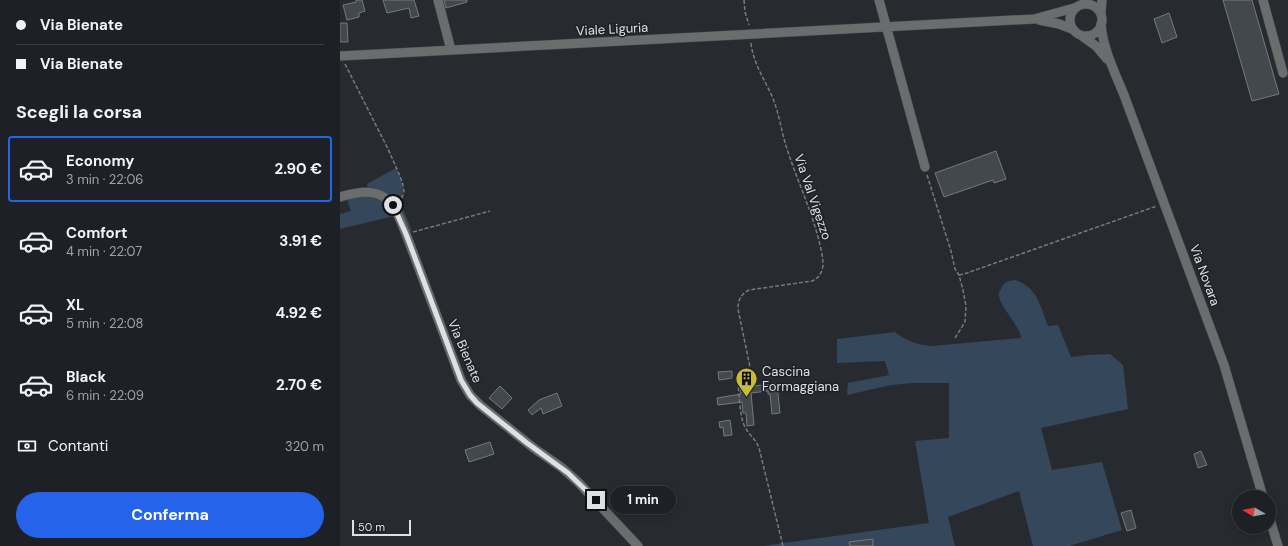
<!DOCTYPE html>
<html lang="it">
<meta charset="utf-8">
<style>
:root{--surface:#1d2024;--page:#25282c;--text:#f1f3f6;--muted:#a0a3a6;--line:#3b3e41;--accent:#2563eb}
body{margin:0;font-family:"DM Sans",sans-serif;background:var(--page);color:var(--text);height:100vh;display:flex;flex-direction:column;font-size:15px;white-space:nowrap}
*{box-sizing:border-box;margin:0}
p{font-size:13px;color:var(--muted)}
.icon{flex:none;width:22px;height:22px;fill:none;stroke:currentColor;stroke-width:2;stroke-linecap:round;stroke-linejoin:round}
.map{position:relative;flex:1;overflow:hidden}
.details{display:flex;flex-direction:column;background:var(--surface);width:340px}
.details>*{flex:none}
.hud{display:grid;align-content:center;height:88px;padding:0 16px;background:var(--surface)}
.needle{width:26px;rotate:280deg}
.buttons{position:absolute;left:892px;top:490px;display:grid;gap:8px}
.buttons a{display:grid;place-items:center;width:44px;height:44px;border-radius:50%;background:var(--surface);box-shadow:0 2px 10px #0003,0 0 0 1px var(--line);font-size:20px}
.scale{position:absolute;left:12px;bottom:10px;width:59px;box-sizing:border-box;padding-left:4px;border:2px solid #dee1e4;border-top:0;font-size:11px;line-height:14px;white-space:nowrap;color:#dee1e4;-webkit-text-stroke:3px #1d2126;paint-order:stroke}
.end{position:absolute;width:18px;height:18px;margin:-9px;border:5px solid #dee1e4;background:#111;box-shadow:0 0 0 2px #111}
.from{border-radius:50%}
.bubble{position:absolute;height:28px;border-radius:14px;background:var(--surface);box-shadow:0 2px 10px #0003,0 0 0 1px var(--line);font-size:13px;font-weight:700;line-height:28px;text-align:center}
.hud b{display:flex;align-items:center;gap:14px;height:38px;font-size:15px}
.hud b+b{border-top:1px solid var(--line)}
.hud i{width:10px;height:10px;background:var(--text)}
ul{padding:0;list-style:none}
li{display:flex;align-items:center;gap:12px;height:66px;margin:0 8px 6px;padding:0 8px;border:2px solid transparent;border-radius:4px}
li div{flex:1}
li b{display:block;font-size:15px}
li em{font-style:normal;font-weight:700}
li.active{border-color:var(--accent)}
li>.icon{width:36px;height:36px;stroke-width:1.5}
h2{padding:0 16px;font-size:18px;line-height:48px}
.pay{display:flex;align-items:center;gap:10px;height:44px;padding:0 16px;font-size:15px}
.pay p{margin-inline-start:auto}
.cta{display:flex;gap:8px;margin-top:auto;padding:8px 16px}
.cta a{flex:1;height:46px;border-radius:24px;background:var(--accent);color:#fff;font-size:16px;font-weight:700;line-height:46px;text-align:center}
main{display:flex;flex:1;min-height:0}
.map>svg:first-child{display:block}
.green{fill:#35475b}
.building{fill:#43484d;stroke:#74797f}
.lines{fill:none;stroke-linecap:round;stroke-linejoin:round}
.minor-casing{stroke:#44484d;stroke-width:10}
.path{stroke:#777a7e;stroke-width:1.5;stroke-dasharray:4 2;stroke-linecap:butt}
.minor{stroke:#6a6c6e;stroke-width:9}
.route{stroke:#dee1e4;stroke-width:5}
.labels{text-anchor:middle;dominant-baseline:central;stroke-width:3;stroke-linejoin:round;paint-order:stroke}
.street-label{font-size:13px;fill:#dee1e4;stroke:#1d2126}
.poi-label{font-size:13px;fill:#dee1e4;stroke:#1d2126;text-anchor:start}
</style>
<main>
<section class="details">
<div class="hud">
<b><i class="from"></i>Via Bienate</b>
<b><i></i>Via Bienate</b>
</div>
<h2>Scegli la corsa</h2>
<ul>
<li class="active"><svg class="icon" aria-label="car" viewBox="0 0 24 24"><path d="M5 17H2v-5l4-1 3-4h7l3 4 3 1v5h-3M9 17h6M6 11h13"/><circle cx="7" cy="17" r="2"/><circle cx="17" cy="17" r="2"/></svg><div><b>Economy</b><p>3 min · 22:06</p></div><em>2.90 €</em></li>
<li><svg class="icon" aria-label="car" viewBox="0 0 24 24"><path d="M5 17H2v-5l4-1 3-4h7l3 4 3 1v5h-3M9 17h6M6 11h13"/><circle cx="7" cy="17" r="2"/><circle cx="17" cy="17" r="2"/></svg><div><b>Comfort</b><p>4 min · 22:07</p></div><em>3.91 €</em></li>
<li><svg class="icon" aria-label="car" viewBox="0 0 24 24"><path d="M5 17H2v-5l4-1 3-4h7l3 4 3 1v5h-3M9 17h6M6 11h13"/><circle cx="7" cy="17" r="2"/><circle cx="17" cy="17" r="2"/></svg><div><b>XL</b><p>5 min · 22:08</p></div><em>4.92 €</em></li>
<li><svg class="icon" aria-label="car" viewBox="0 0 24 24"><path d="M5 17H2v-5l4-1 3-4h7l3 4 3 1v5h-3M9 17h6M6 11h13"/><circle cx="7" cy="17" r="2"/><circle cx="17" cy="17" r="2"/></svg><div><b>Black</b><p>6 min · 22:09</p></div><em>2.70 €</em></li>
</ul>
<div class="pay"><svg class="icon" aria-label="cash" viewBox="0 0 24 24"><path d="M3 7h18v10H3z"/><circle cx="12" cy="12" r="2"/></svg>Contanti<p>320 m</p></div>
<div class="cta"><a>Conferma</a></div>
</section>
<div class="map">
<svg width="948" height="546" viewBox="0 0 948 546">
<rect width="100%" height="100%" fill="#272b30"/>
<path class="green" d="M56 168C61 179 66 190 60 201L72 231 67 232 39 191 28 188 27 184Z
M26 195 43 199 54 216 0 229V214L11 211 7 199Z
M675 280C698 288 700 306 708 326L718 325 731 357 748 355 770 354 783 365 788 409 701 428 712 470 762 462 782 530 729 546H693L679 491 608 517 615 546H422L589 523 575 441 609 438V383H573L551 385 507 395 508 383 549 375 545 361 497 363V339L555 332C566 341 578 345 592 346L681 338C680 324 656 304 659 292 659 292 662 288 662 287 665 281 669 281 675 280Z"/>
<path class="building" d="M16 0H22L25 11 19 13V17L7 20 3 5 16 2Z
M43 0H74L79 16 71 18 69 8 47 13Z
M104 0H127V2L106 8Z
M883 0H912L939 94 912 101Z
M829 13 837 37 822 43 814 19Z
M0 23H7L8 42H0Z
M656 151 666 179 654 183 653 180 604 197 595 173Z
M392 371V378L379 380 378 372Z
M410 383 411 386 437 384 440 413 432 414 430 394H428V391L411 393 414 425 407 426 406 413H403L402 402 378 405 377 398 401 394 400 384Z
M160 386 172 398 162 409 149 398Z
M217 393 222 406 203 414 201 408 192 415 188 410 199 400Z
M390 420 392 435 384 436 383 427 380 428 379 422Z
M150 442 154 454 129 462 125 450Z
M861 451 867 465 858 468 854 454Z
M791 510 796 528 787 531 781 513Z
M533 539V546H510L509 542Z"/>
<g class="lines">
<defs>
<path id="minor" d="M98 0 111 50
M539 0 585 167
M923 0 943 73
M730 20a16 16 0 1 1 32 0a16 16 0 1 1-32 0Z
M761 13 762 0
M699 20 719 24 732 29
M761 24C763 49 775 73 784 95L884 365 923 497
M742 36 756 46 767 59
M0 56 694 19 734 8
M0 197C19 191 42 187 54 208 59 215 62 225 66 234L121 380 130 395 141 406 195 449 221 467 238 482 298 546
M929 516 938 546"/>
</defs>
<use href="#minor" class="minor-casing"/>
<path class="path" d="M404 0 405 12 409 25
M411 43C413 62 423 77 431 94 439 111 441 131 447 149 457 180 471 209 479 241 481 249 483 257 483 265 482 273 479 278 472 281L409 290C401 294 398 300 398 309L410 367 409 372 398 383C399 393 400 419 405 427 409 435 416 439 419 448L443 546
M5 64 48 149 60 176 63 185 64 192 60 203
M587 175 611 251 615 269 619 275 623 290 626 306 625 322 615 338
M73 232 150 211
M619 275 624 274 817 206"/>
<use href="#minor" class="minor"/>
</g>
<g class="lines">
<path class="route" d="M53 205 66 234 121 380 130 395 137 403 187 443 228 473 256 500"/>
</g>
<defs>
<symbol id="building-pin" viewBox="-11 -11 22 30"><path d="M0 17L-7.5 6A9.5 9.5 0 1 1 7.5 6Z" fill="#cbba39" stroke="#1d2126"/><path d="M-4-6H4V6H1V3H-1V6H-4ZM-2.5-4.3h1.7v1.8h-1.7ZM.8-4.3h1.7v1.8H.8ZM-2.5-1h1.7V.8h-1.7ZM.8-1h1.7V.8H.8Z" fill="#111"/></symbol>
</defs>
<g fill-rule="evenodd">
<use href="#building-pin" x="394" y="366" width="25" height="34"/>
</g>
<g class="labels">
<g class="street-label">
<text transform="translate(272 29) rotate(-3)">Viale Liguria</text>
<text transform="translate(473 197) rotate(71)">Via Val Vigezzo</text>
<text transform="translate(865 275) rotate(70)">Via Novara</text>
<text transform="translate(125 351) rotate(67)">Via Bienate</text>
</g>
<g class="poi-label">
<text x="422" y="371">Cascina<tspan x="422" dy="15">Formaggiana</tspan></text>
</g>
</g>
</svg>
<div class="buttons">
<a><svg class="needle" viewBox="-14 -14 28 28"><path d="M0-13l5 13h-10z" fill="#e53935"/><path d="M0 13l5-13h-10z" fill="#a0a3a6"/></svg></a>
</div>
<div class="scale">50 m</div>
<i class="end from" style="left:53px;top:205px"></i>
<i class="end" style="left:256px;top:500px"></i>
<div class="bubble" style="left:270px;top:486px;width:66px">1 min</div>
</div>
</main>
